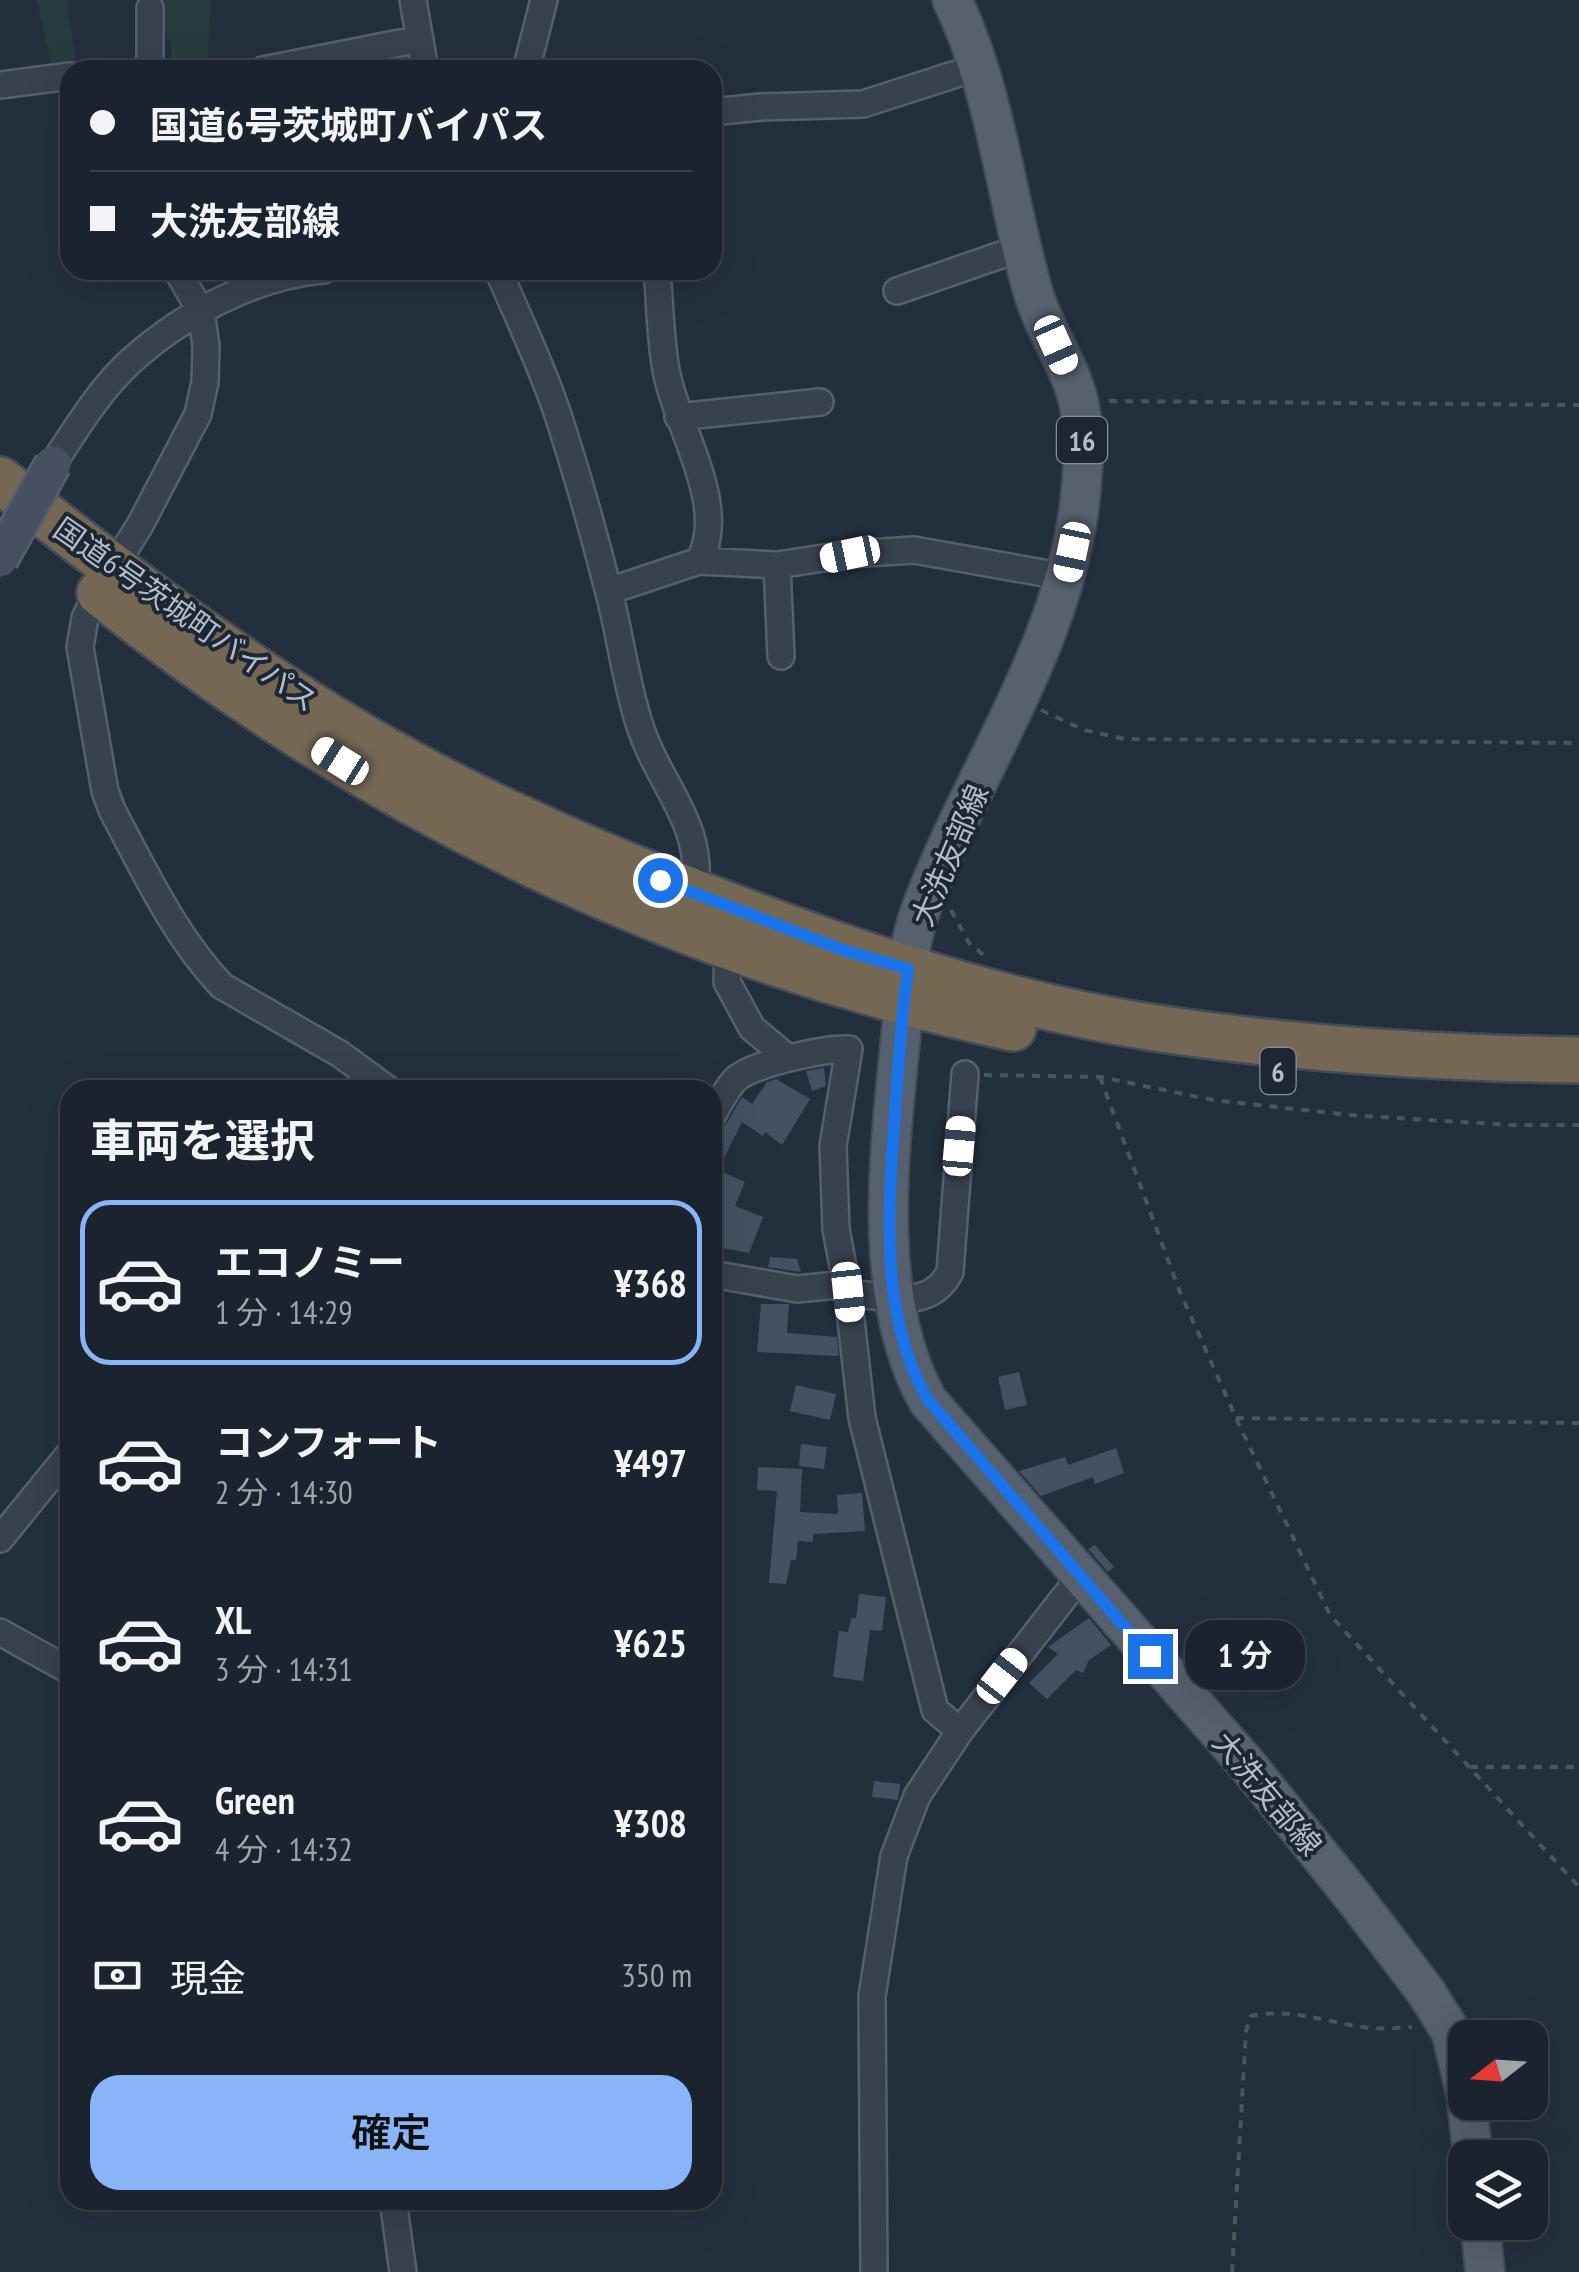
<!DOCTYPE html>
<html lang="ja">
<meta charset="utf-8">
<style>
:root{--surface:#1b232e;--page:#242b36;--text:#f1f3f6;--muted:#a0a4aa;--line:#39404a;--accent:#8ab4f8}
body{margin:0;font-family:"PT Sans Narrow","Noto Sans JP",sans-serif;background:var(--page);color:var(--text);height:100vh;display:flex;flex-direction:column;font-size:38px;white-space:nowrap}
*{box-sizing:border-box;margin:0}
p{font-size:32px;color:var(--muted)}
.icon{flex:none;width:55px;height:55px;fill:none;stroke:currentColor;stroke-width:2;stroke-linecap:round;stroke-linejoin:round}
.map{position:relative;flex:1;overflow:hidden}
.sheet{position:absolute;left:60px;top:1080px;width:662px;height:1130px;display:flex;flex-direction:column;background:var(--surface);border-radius:30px;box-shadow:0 10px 40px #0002,0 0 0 2px var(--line)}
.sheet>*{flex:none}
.hud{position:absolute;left:60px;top:60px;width:662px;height:220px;border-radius:30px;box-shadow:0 10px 40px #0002,0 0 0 2px var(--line);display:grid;align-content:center;height:220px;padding:0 30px;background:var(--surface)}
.needle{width:65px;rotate:253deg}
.tools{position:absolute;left:1448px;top:2020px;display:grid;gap:20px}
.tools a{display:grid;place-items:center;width:100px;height:100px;border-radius:20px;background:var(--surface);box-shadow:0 10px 40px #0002,0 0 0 2px var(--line);font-size:50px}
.end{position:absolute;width:45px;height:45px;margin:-22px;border:12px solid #1a73e8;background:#fff;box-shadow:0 0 0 5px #fff}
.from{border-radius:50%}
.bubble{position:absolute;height:70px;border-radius:30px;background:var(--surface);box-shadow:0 10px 40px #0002,0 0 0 2px var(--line);font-size:32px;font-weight:600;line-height:70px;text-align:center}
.car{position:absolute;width:30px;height:60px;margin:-30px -15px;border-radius:12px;box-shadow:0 0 8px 2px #0007;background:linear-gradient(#fff 24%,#345 0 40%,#fff 0 76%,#345 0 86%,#fff 0)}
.hud b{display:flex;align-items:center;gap:35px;height:95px;font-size:38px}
.hud b+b{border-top:2px solid var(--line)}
.hud i{width:25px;height:25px;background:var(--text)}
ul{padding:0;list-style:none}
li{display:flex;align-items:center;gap:30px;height:165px;margin:0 20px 15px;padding:0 10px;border:5px solid transparent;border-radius:30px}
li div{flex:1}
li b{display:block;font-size:38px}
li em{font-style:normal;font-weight:600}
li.active{border-color:var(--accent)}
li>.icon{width:90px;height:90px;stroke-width:1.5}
h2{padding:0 30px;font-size:45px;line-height:120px}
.pay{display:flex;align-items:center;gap:25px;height:110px;padding:0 30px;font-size:38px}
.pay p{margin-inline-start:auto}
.primary-button{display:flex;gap:20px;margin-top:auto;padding:20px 30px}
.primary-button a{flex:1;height:115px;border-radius:30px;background:var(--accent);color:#111;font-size:40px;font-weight:600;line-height:115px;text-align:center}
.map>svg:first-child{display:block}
.green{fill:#263c3f}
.building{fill:#455162}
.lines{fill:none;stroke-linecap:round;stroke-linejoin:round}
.street-casing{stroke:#565f6c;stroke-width:30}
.primary-casing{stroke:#414a57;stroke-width:42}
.highway-casing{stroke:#434c59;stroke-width:50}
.path{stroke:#44595c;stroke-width:4;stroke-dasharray:8 8;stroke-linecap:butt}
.street{stroke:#38414e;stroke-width:25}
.primary{stroke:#56606e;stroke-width:38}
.highway{stroke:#746855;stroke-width:45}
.secondary-bridge-casing{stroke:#565f6c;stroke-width:40;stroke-linecap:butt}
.secondary-bridge{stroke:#465061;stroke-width:35}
.route{stroke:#1a73e8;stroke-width:12}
.labels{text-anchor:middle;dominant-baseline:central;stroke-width:8;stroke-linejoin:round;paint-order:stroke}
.shield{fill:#1d2633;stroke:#878f9c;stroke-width:2.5}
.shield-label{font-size:28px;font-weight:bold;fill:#b4bcc9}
.street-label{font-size:30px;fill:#b4bcc9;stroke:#1d2633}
</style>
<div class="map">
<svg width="1579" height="2272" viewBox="0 0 1579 2272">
<rect width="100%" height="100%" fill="#242f3e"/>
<path class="green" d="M37 0H67L76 65 52 69Z
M153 0H211L207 70H171V48Z"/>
<path class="building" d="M824 1068 826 1086 812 1091 806 1071Z
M776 1079 810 1099 782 1145 765 1132 763 1136 742 1122 718 1170 745 1182 735 1206 763 1217 749 1253 712 1246V1139L726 1124 742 1097 752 1104 767 1082Z
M770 1257 797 1259 801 1272 768 1267Z
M761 1304H789L787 1333 837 1337 839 1356 757 1352Z
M1019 1372 1027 1405 1005 1410 998 1377Z
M796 1385 836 1394 830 1420 790 1411Z
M801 1444 827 1447 824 1469 799 1466Z
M1116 1448 1124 1473 1095 1484 1093 1477 1041 1496 1019 1471 1065 1457 1068 1465Z
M758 1467 802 1469 800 1512 838 1514 837 1495 862 1493 865 1531 813 1534V1542L798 1541 796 1560H791L786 1584 769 1583 777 1491 757 1490Z
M1095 1545 1114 1567 1108 1572 1088 1549Z
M859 1594 886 1597 882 1631 870 1630 863 1681 833 1677 839 1631 848 1632 851 1618H856Z
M1089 1618 1111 1645 1089 1660 1083 1673 1076 1670 1047 1699 1029 1683 1058 1654 1048 1647Z
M874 1781 900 1784 898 1800 872 1797Z"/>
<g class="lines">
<defs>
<path id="street" d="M413 0 425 70
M150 8V70
M263 70 420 39
M526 70 544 0
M0 85 70 76
M712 112 760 107 863 104 978 67
M177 270 201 312 206 346 205 382 198 414 140 525 98 592 85 618 80 647 105 791 112 810C144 870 175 937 222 986L340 1054 389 1090
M498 270C518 317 541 364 557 412 576 470 593 530 608 589 620 633 625 679 639 723 659 787 705 822 695 893
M657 270C660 303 660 337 666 370 676 428 730 506 699 561
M897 291 1021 248
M678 417 820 402
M53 464C76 429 100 389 131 361 182 315 254 276 323 270
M777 565 781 656
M609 591 699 561 777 565 850 554 914 550 1066 577
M728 949 727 982 752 1028 788 1058
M712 1116C719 1104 725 1091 734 1081 748 1064 826 1048 849 1049L833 1146 836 1229 848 1293 862 1418 935 1710 960 1731
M712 1274 797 1289 847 1284
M848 1293C887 1296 929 1312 950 1272L965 1074
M0 1539 70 1453
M0 1632 70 1671
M393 2200 403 2272
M874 2272 872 1996 894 1856 917 1796 960 1731 1080 1577"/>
<path id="primary" d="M952 0C995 87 1006 198 1033 292 1044 330 1070 364 1079 404 1086 438 1083 475 1079 509 1059 655 971 775 921 909 905 952 905 999 900 1044 889 1155 871 1300 928 1401L1244 1761 1356 1900 1426 1992 1451 2032 1465 2090
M1467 2102 1473 2158
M1480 2222 1485 2272"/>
<path id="highway" d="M0 480C124 577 251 674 389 752 500 814 616 863 735 908 869 959 1007 1004 1149 1027 1292 1049 1435 1058 1579 1060
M100 593C366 805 680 957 1013 1028"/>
</defs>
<use href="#street" class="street-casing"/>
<use href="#primary" class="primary-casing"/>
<use href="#highway" class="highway-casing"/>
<path class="path" d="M1109 401 1579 405
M1041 710 1084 730 1125 739 1579 743
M951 910 969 943 986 957
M984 1075 1100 1077 1213 1100 1349 1115 1511 1125H1579
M1100 1077 1180 1292 1236 1418 1330 1615 1579 1887
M1236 1418 1579 1423
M1470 1767H1579
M1232 2272 1246 2031 1251 2016C1290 2007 1332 2024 1371 2028 1385 2029 1399 2028 1412 2027"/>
<use href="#street" class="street"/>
<use href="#primary" class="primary"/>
<use href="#highway" class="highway"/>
<defs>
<path id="secondary-bridge" d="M0 559 53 464"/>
</defs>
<use href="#secondary-bridge" class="secondary-bridge-casing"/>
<use href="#secondary-bridge" class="secondary-bridge"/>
</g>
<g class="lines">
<path class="route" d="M660 880 843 950 908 969C901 1017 898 1066 895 1115 888 1209 879 1316 928 1400L1150 1656"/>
</g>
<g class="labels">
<g class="shield">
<rect x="1057" y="417" width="50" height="46" rx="8"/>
<rect x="1260.5" y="1048" width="35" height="46" rx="8"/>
</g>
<g class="shield-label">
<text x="1082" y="440">16</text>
<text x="1278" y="1071">6</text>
</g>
<g class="street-label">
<text transform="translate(186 614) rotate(35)">国道6号茨城町バイパス</text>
<text transform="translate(949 855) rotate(-67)">大洗友部線</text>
<text transform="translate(1268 1793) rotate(50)">大洗友部線</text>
</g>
</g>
</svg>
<div class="tools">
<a><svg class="needle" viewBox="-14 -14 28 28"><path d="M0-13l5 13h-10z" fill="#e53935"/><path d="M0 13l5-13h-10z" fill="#a0a4aa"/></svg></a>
<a><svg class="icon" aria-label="layers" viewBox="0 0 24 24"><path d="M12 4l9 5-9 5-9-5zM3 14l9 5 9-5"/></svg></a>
</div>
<i class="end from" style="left:660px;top:880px"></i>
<i class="end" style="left:1150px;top:1656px"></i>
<div class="bubble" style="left:1185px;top:1620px;width:120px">1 分</div>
<i class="car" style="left:1056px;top:345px;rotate:156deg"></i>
<i class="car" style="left:1072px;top:552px;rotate:192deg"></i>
<i class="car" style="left:850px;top:554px;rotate:258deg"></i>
<i class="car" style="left:340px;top:761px;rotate:302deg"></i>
<i class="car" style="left:959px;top:1146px;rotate:5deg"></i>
<i class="car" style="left:848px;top:1292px;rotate:174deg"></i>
<i class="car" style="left:1002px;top:1676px;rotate:38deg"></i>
<div class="hud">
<b><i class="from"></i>国道6号茨城町バイパス</b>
<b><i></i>大洗友部線</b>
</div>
<section class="sheet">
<h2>車両を選択</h2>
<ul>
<li class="active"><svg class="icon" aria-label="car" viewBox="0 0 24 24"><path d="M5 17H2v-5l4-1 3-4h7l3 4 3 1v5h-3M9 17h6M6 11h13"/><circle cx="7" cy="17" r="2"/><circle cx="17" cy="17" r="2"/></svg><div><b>エコノミー</b><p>1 分 · 14:29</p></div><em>¥368</em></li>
<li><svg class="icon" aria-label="car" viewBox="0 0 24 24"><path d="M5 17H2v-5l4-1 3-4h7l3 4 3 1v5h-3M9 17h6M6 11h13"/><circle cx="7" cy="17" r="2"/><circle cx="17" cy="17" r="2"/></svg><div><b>コンフォート</b><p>2 分 · 14:30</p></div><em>¥497</em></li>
<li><svg class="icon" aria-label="car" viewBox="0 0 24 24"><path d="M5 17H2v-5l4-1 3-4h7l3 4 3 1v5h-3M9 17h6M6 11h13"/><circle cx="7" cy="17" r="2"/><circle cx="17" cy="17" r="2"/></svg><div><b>XL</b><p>3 分 · 14:31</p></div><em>¥625</em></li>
<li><svg class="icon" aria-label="car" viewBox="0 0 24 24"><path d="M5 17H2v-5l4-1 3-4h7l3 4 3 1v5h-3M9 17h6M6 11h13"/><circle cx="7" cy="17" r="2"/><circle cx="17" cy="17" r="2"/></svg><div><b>Green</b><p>4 分 · 14:32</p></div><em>¥308</em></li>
</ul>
<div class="pay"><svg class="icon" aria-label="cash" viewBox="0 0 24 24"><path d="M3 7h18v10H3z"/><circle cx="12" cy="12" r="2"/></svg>現金<p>350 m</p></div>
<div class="primary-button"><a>確定</a></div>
</section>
</div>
